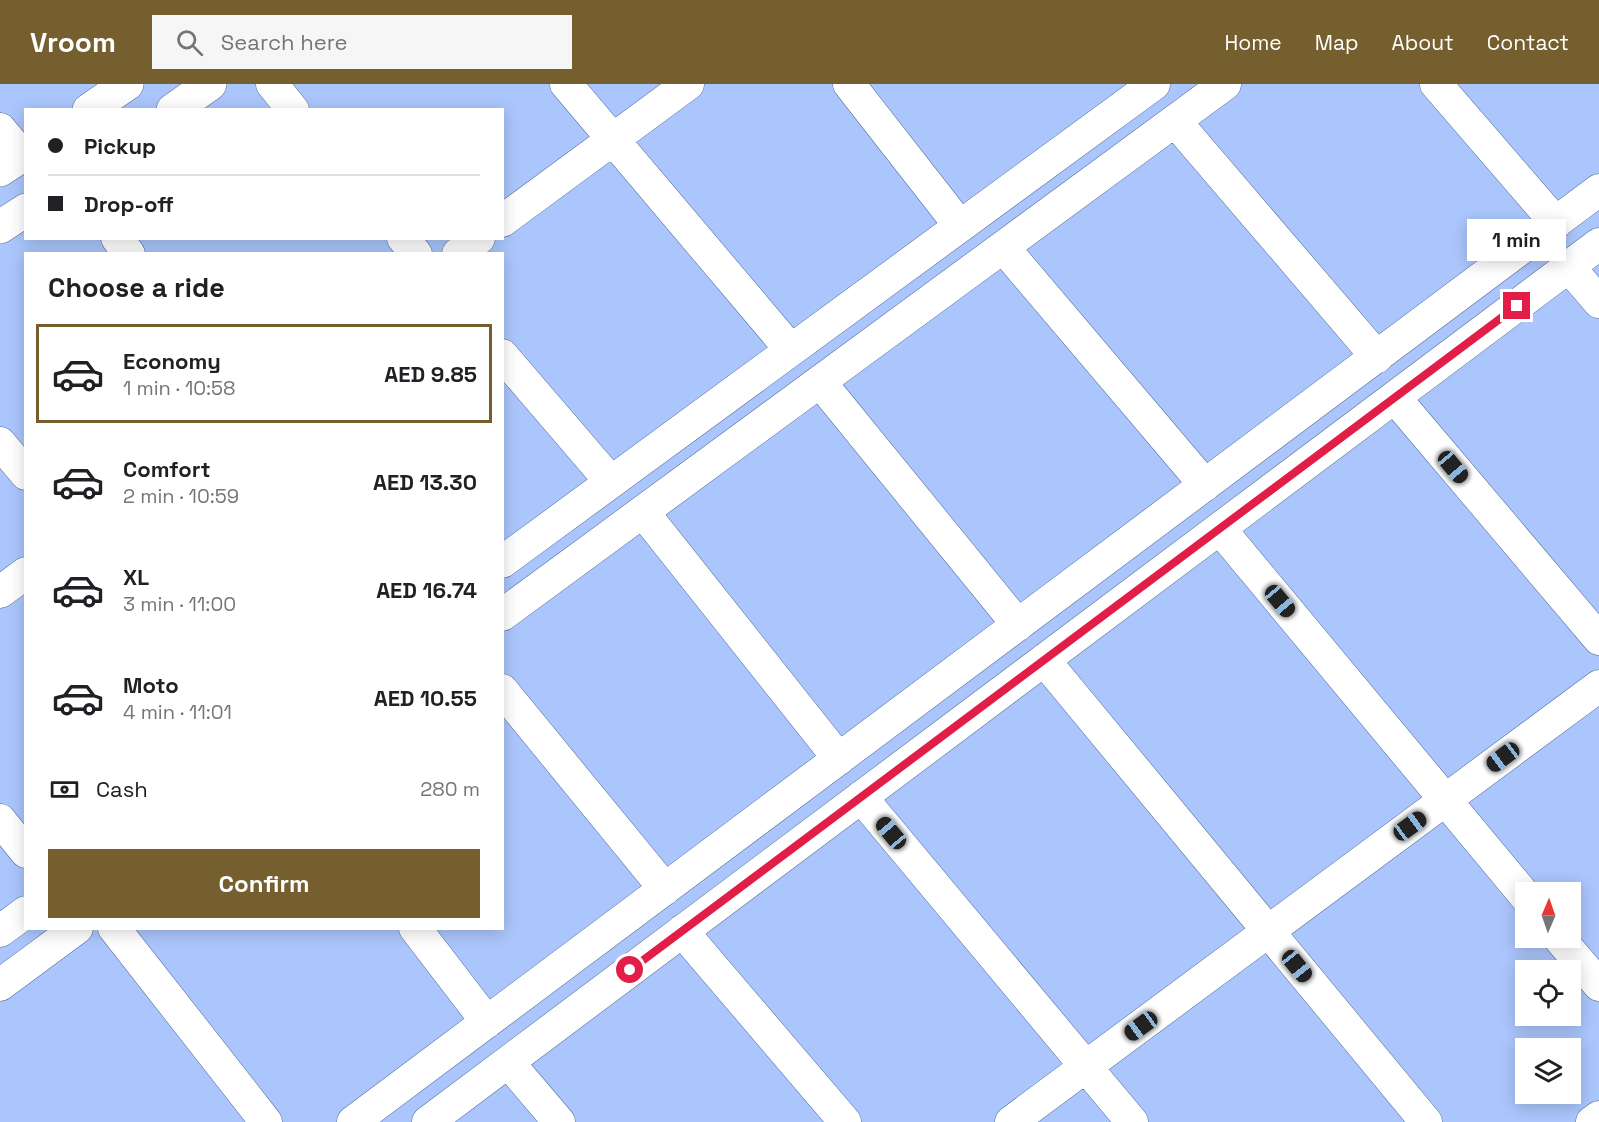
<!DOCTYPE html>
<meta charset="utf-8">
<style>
:root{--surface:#fff;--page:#f6f6f6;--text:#202124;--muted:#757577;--line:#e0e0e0;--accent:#765f2f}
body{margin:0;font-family:"Space Grotesk",sans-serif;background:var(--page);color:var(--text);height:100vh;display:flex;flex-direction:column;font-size:22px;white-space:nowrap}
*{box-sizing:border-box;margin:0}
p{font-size:20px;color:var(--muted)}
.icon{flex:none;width:33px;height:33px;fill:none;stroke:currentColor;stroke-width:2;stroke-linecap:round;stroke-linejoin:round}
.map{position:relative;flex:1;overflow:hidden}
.side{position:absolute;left:24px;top:168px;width:480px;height:678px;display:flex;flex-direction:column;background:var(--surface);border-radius:0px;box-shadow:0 3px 15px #0003}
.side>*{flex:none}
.banner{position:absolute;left:24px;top:24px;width:480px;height:132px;border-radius:0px;box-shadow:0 3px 15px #0003;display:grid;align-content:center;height:132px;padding:0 24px;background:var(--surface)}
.needle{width:39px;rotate:2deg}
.buttons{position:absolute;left:1515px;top:798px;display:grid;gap:12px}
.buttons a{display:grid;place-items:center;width:66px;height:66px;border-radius:0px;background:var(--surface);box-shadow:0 3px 15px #0003;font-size:30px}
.end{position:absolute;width:27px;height:27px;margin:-14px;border:8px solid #e11d48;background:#fff;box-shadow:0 0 0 3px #fff}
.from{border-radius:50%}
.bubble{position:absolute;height:42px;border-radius:0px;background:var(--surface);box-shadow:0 3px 15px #0003;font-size:20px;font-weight:600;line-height:42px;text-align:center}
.car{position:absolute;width:18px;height:36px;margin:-18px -9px;border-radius:8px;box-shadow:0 0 4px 2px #0007;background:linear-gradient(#222 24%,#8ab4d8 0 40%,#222 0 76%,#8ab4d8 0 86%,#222 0)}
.banner b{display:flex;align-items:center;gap:21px;height:57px;font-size:22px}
.banner b+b{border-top:2px solid var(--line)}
.banner i{width:15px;height:15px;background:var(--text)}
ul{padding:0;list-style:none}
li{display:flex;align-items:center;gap:18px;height:99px;margin:0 12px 9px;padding:0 12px;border:3px solid transparent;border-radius:0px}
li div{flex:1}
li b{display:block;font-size:22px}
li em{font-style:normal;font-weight:600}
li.on{border-color:var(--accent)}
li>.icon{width:54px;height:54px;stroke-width:1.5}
h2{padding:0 24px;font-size:27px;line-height:72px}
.pay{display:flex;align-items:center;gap:15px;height:66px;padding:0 24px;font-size:22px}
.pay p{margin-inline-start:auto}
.button{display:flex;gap:12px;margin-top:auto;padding:12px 24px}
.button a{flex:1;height:69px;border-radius:0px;background:var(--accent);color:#fff;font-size:24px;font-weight:600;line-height:69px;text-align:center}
header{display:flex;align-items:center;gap:36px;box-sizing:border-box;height:84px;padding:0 30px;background:var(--accent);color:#fff}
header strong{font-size:28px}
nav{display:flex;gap:33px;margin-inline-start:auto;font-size:21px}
.search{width:420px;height:54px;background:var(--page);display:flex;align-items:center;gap:15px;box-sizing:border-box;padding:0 21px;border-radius:0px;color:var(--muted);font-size:22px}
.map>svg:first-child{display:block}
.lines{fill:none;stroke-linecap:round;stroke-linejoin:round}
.street-casing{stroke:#546c9c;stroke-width:33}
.secondary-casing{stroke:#546c9c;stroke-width:34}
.street{stroke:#fff;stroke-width:32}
.secondary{stroke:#fff;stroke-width:33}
.route{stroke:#e11d48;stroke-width:8}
</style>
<header>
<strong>Vroom</strong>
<div class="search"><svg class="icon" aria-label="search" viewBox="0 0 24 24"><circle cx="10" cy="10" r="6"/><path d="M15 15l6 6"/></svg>Search here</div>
<nav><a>Home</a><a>Map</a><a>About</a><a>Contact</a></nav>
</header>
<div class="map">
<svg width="1599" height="1038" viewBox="0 0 1599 1038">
<rect width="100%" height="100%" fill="#abc6fc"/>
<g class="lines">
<defs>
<path id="street" d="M272 0 293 26
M566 0 791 266
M849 0 960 142
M1436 0 1556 139
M1175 37 1377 273
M0 45 22 71
M502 137 688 0
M117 154 129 170
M403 154 416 170
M1003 163 1205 401
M458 170 479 154
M1569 183 1599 218
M502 271 611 398
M820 298 1018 541
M1395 314 1599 555
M0 359 26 390
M643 428 839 675
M1220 445 1526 813
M502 478 1154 0
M0 508 26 489
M502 531 1225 0
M1044 576 1426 1038
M502 606 665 805
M861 713 1132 1038
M0 736 26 768
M114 844 266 1038
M415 844 487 938
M0 847 26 828
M682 847 845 1038
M1559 854 1599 901
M0 901 77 844
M508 978 559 1038
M353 1038 1599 106
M428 1038 1599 160
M1011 1038 1599 602
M1592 1038 1599 1033"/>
<path id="secondary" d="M89 26 127 0
M173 26 210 0
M0 86 26 69
M0 143 26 126"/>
</defs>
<use href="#street" class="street-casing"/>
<use href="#secondary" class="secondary-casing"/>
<use href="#street" class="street"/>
<use href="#secondary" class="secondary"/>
</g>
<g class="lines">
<path class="route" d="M630 886 1517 222"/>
</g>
</svg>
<div class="buttons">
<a><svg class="needle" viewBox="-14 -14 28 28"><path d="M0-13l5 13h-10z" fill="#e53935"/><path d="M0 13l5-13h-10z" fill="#757577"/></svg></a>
<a><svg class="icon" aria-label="locate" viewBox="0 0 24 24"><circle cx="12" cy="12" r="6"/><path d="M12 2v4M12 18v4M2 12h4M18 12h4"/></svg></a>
<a><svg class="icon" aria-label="layers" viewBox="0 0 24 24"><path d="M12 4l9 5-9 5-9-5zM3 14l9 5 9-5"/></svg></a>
</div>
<i class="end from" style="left:630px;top:886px"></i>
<i class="end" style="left:1517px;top:222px"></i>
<div class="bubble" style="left:1467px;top:135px;width:99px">1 min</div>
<i class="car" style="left:1453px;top:383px;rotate:140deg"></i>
<i class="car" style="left:1280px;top:517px;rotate:140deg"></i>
<i class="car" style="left:1503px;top:673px;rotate:233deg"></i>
<i class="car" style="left:1410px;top:742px;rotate:54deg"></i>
<i class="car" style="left:891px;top:749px;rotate:320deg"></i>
<i class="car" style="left:1297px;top:882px;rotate:141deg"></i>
<i class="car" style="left:1141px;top:942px;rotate:234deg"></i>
<div class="banner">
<b><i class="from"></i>Pickup</b>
<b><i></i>Drop-off</b>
</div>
<section class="side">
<h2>Choose a ride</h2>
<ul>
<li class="on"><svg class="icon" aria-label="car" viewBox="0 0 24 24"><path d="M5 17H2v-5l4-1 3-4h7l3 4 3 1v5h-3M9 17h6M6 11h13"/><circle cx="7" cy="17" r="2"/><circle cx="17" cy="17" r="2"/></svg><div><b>Economy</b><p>1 min · 10:58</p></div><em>AED 9.85</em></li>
<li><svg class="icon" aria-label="car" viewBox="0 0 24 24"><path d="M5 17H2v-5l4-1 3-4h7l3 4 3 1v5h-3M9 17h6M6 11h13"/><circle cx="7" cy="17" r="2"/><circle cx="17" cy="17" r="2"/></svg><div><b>Comfort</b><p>2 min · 10:59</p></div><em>AED 13.30</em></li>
<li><svg class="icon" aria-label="car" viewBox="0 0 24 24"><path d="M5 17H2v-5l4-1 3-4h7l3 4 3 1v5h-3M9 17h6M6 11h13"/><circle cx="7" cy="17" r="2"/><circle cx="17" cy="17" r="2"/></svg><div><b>XL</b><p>3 min · 11:00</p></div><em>AED 16.74</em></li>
<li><svg class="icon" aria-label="car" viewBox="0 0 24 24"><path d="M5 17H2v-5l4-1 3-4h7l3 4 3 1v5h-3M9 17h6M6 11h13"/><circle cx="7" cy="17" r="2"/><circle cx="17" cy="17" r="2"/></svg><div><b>Moto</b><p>4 min · 11:01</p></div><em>AED 10.55</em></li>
</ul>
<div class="pay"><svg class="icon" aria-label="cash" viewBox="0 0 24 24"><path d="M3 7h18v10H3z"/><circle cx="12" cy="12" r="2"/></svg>Cash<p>280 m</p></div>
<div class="button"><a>Confirm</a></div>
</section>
</div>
